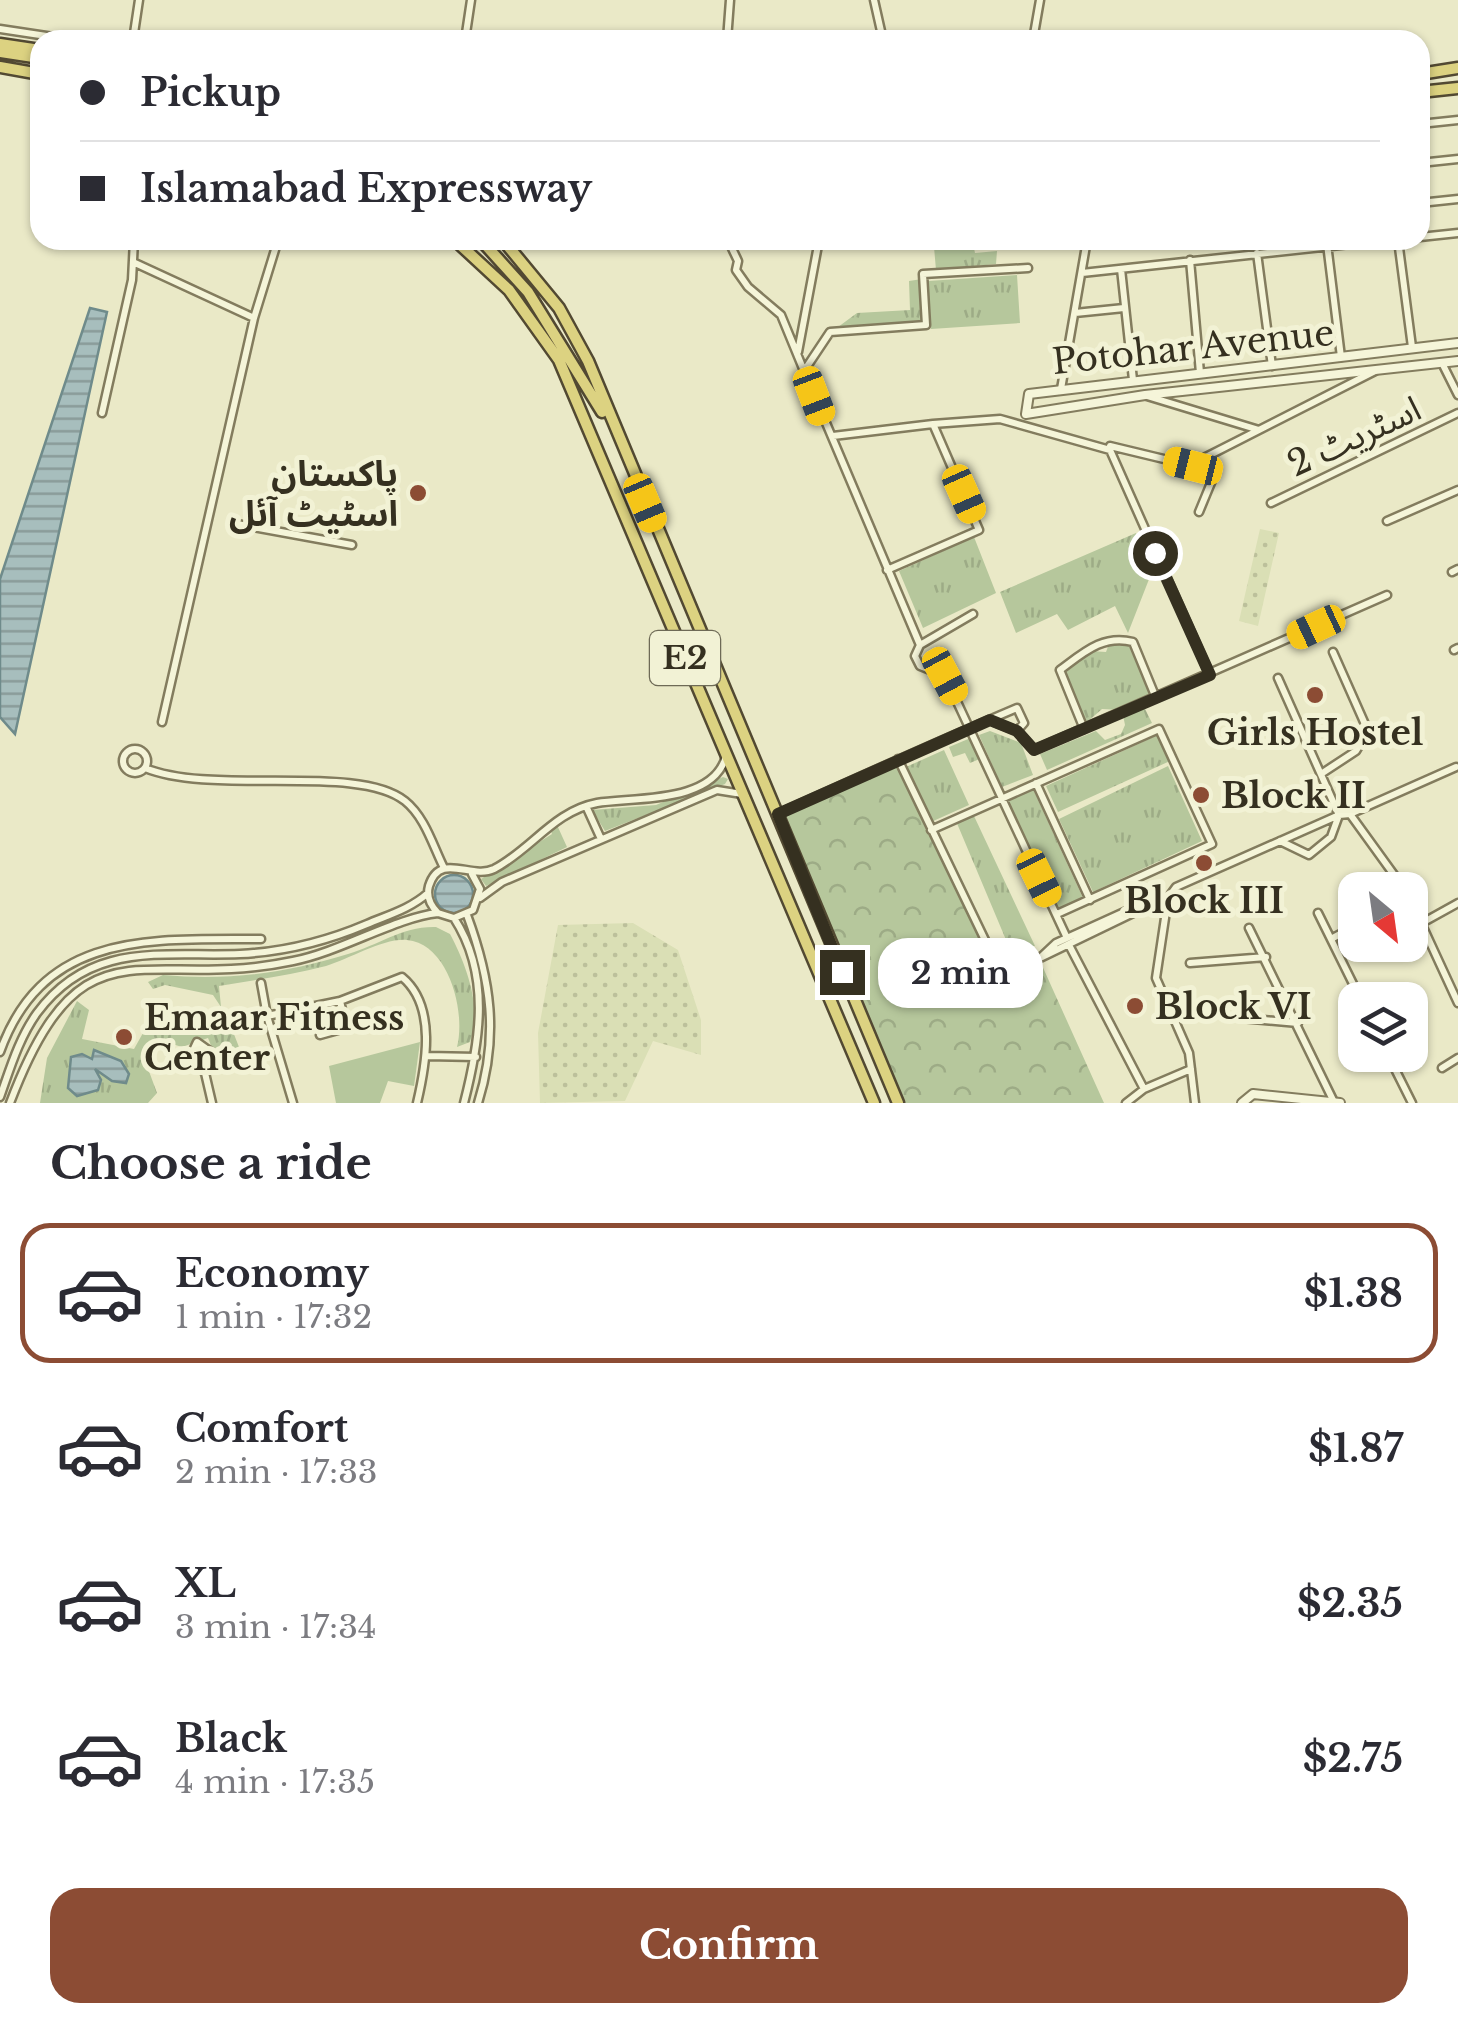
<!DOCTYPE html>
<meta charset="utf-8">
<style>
:root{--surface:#fff;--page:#f2f2f3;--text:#2b2b33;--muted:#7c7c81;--line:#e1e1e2;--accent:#8c4c34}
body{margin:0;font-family:"Libre Baskerville","Noto Sans Arabic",serif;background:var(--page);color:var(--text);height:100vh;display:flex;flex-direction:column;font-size:38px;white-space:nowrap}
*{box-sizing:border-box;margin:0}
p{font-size:32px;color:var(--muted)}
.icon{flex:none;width:55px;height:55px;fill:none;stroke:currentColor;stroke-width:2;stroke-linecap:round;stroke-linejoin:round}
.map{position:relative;height:1103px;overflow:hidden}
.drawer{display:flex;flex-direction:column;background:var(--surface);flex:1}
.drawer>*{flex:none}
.hud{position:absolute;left:30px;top:30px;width:1400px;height:220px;border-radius:30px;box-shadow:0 2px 8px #0004;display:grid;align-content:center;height:220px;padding:0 50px;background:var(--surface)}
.needle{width:65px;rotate:151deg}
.tools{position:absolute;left:1338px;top:872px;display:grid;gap:20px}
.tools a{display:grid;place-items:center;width:90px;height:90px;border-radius:20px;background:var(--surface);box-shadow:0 2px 8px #0004;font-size:50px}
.end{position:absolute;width:45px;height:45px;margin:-22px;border:12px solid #353020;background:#fff;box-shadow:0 0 0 5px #fff}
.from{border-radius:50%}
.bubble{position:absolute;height:70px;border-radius:30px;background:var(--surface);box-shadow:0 2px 8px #0004;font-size:32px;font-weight:700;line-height:70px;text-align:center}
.car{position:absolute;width:30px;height:60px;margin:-30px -15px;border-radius:12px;box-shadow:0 0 8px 2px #0007;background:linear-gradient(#f5c518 24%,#345 0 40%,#f5c518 0 76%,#345 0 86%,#f5c518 0)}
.hud b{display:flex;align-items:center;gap:35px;height:95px;font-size:38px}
.hud b+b{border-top:2px solid var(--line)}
.hud i{width:25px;height:25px;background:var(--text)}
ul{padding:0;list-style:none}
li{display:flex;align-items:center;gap:30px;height:140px;margin:0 20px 15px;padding:0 30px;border:5px solid transparent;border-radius:30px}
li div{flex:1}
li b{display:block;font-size:38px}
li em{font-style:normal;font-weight:700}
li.on{border-color:var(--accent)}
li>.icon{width:90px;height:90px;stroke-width:1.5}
h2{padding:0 50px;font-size:45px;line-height:120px}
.cta{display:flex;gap:20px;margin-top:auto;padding:20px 50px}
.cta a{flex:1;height:115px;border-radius:30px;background:var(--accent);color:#fff;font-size:40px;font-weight:700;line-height:115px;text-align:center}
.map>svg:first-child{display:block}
.farmland{fill:url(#farmland-dots)}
.grass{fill:url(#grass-tufts)}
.forest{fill:url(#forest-crowns)}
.park{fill:#b6c79c}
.water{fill:url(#water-rules);stroke:#6f8b8b;stroke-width:2.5}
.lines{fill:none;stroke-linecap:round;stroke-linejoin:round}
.minor-casing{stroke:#837c5e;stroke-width:11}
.tertiary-casing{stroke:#837c5e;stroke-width:12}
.trunk-casing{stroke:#524932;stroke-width:15}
.minor{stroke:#f5f5d9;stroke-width:6}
.tertiary{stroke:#f5f5d9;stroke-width:8}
.trunk{stroke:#dcd281;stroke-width:10}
.route{stroke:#353020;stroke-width:12}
.poi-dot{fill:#8c4c34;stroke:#f2f2d5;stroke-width:4}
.labels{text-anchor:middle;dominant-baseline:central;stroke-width:10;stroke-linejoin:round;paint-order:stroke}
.shield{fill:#f2f2d5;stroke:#6e6a56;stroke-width:2.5}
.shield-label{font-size:32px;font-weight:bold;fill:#353020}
.street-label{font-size:35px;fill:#353020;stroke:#f2f2d5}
.poi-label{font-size:35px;font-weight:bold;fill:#353020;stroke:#f2f2d5;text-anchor:start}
</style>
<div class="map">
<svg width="1458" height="1103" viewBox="0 0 1458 1103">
<defs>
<pattern id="farmland-dots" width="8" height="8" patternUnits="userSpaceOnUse" patternTransform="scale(2.5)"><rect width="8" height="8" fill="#dadfb5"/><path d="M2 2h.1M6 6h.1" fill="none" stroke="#bcc09b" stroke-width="1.8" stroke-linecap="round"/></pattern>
<pattern id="grass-tufts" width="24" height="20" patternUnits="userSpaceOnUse" patternTransform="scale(2.5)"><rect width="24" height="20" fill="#b6c79c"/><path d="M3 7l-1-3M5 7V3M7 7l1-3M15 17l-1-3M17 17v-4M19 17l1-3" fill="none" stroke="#9dab86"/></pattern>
<pattern id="forest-crowns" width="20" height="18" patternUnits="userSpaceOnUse" patternTransform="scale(2.5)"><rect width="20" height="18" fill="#b6c79c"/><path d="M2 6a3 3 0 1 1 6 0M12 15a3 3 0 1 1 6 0" fill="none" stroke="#9dab86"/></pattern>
<pattern id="water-rules" width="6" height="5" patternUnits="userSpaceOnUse" patternTransform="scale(2.5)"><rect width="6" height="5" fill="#a7bebd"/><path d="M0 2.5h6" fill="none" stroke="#899b99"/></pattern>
</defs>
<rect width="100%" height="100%" fill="#eae9c7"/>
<path class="farmland" d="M1260 529 1279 533 1258 626 1239 621Z
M633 923 678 950 701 1020V1055L653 1041 625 1101 540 1103 538 1033 558 925Z"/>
<path class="grass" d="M973 243 975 253 997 251 996 264 936 270 934 247Z
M1017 275 1020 323 931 329 928 281Z
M922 279 924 323 834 330 857 313 910 310 909 281Z
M1136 533 1153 569 1128 633 1115 606 1068 630 1057 614 1016 633 1000 592Z
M974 537 996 593 923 628 899 571Z
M1109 644H1128L1151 696 1120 710 1102 709 1086 723 1064 674 1091 651 1106 652Z
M1144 707 1152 723 1047 770 1040 754 1096 731 1105 740 1121 734 1125 725 1123 715Z
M990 731 1021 743 1033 775 1002 787 979 735Z
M1158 735 1170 761 1058 812 1046 786Z
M973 737 982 758 970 763 965 753 953 757 949 747Z
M944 750 969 805 931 822 906 767Z
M1168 766 1202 841 1093 892 1059 819Z
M723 777 728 779 725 784 605 831 592 810 656 805Z
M1033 789 1083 898 1057 909 1008 800Z
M974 816 1035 946 1009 947 956 821Z
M557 825 567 847 486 886 481 879 552 834 550 829Z
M436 927 450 934C466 964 483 1009 470 1042L457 1047C466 1012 449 944 407 940 383 938 350 959 326 966 291 975 255 980 219 986L221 1007 213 995 165 985 153 989 148 982 163 975C228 981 286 973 348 954 379 945 402 926 436 927Z
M77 1001 89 1010 82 1039 134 1049 152 1017 207 1029 226 1014 239 1047 216 1058 208 1038 182 1047 169 1043 143 1055 157 1093 148 1103H40L47 1058Z"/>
<path class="forest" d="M898 759 996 967 1015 971 1040 961 1104 1103H904L780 819Z"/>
<path class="park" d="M420 1042 414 1086 388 1081 380 1103H336L329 1066Z"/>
<path class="water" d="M90 308 107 312 15 734 0 717V579Z
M435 894a19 19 0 1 1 38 0a19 19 0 1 1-38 0Z
M94 1050 121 1061 129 1074 126 1083 112 1081 95 1069 101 1080 98 1090 77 1096 68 1088 71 1057 82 1054 92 1059Z"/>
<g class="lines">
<defs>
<path id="minor" d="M874 0 883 40
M0 29 73 40
M133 40 139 0
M465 40 471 0
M727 40 730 0
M1033 40 1040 0
M1420 124 1458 120
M1420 163 1458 159
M1420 203 1458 199
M1420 237 1458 233
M728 240 738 261 736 270 748 287 781 315 804 371
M1048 240H1084
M1398 240 1412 347
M1327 244 1341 357
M1257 253 1272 366
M1190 260 1200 373
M135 263 254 318
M1121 269 1133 380
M1082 273 1387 240
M1075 313 1124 308
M798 352 819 240
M1442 363 1458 395
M1061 389 1087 240
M1147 396 1259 430
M102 413 132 280 134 240
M933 424 1000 419 1110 450 1210 675
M833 436 933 424 979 530 887 570
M1110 446 1193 466 1213 478 1199 512
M1202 459 1375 371
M1271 503 1458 413
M1387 521 1458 490
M237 524 352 545
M1452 572 1458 569
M973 614 920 645 915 656 920 666 945 676 1067 938
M920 645 804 371 830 332 926 325 923 274 1028 268
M1454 650 1458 648
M1278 678 1339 815 1331 837 1309 855 1280 841
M162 722 254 318 278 240
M1084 729 1060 670C1083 653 1103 634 1133 642L1156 698
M1017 731 1034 750 1387 595
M123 761a12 12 0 1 1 24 0a12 12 0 1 1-24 0Z
M898 759 996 963 1013 968 1040 958 1160 900
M145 768C213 796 358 763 405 801 425 817 433 846 444 868
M1321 774 1356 751 1368 731 1333 652
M1036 783 1090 900
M586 806 601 839
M778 814C857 778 937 742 1017 708L1024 723 1017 731 989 720
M1350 814 1456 767
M931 830 1159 729 1212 844 1057 914
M472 874 480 889 473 910 454 918 438 913C430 905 426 897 429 886 440 851 471 880 494 869 531 850 554 811 597 803 633 797 714 804 726 756
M480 898 502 882 717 790 742 794
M1168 898 1156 978 1189 1053 1195 1103
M1410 899 1458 1003
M1318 913 1361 1000
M467 915C491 980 499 1036 478 1103
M454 918C491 975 480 1041 464 1103
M1422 923 1458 903
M1249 928 1334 1102
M1331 939 1355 926
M1069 945 1144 1089 1126 1103
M1040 958 1056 943 1155 898H1168L1176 887 1339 815 1350 814 1405 890
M1190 963 1266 957
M261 983 267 1016
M340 1001 346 1027
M1241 1018 1298 1023
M320 1035 381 1018
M0 1052C44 929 154 940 261 939
M1388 1055 1412 1103
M427 1056 476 1057
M1442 1068 1458 1058
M205 1073 190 1057 197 1042 211 1052 205 1073 212 1103
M1144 1089 1191 1069
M0 1097C10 1069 19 1038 37 1013 91 940 163 957 240 954 283 952 327 941 367 924 388 915 410 909 428 893
M10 1103C83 911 141 993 293 961 340 952 397 917 438 913
M293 1103 267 1016 340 1001 402 977C437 1006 426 1065 417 1103"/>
<path id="tertiary" d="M1458 343 1029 394 1026 414 1145 395 1458 361
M1242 1103 1253 1094 1340 1103"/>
<path id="trunk" d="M0 44 40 50
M0 52 40 58
M0 67 40 74
M1420 74 1458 68
M1420 92 1458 88
M455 240 509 290 559 360 874 1103
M481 240 528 292 602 412
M503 240 559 308 588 361 898 1103"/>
</defs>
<use href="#minor" class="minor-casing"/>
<use href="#tertiary" class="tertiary-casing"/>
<use href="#trunk" class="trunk-casing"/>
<use href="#minor" class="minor"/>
<use href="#tertiary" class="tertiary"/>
<use href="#trunk" class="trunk"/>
</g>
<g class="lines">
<path class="route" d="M842 972 778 814 990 720 1017 731 1034 750 1210 675 1155 553"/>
</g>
<g class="poi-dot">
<circle cx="418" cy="493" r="10"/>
<circle cx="1315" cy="695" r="10"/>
<circle cx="1201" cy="795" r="10"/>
<circle cx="1204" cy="863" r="10"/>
<circle cx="1135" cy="1006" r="10"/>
<circle cx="124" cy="1037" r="10"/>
</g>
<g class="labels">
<rect class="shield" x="650" y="631" width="70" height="54" rx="8"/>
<g class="shield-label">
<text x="685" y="658">E2</text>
</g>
<g class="street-label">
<text transform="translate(1193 347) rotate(-6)">Potohar Avenue</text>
<text transform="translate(1354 436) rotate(-25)">اسٹریٹ 2</text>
</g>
<g class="poi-label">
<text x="398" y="473" text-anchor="end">پاکستان<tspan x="398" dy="40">اسٹیٹ آئل</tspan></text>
<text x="1315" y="732" text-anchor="middle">Girls Hostel</text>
<text x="1221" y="795">Block II</text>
<text x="1204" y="900" text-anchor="middle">Block III</text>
<text x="1155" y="1006">Block VI</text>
<text x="144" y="1017">Emaar Fitness<tspan x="144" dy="40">Center</tspan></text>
</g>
</g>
</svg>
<div class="tools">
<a><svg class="needle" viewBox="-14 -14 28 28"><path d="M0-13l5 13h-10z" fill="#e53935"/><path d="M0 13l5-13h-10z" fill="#7c7c81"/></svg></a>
<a><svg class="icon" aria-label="layers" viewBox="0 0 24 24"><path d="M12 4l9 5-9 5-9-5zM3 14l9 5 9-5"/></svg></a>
</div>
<i class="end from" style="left:1155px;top:553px"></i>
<i class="end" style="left:842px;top:972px"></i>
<div class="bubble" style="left:878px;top:938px;width:165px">2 min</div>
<i class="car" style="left:814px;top:396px;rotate:159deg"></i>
<i class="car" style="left:1193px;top:466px;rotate:284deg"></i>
<i class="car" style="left:964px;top:494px;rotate:156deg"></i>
<i class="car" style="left:645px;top:503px;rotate:157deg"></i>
<i class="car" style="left:1316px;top:627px;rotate:245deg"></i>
<i class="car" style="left:945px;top:676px;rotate:152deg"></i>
<i class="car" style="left:1039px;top:878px;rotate:154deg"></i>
<div class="hud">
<b><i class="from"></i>Pickup</b>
<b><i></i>Islamabad Expressway</b>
</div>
</div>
<section class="drawer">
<h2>Choose a ride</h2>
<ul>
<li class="on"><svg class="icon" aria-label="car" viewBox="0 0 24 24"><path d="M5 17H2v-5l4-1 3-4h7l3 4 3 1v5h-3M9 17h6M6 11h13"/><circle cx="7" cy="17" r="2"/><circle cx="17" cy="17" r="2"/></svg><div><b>Economy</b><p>1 min · 17:32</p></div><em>$1.38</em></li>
<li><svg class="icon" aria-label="car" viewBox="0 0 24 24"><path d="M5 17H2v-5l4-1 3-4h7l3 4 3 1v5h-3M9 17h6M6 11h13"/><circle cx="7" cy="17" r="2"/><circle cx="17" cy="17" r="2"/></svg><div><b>Comfort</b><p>2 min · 17:33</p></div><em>$1.87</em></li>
<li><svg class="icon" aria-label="car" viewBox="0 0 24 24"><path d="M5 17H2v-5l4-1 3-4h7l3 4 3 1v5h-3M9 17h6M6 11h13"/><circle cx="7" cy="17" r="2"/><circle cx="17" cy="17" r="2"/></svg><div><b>XL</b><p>3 min · 17:34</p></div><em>$2.35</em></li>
<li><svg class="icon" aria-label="car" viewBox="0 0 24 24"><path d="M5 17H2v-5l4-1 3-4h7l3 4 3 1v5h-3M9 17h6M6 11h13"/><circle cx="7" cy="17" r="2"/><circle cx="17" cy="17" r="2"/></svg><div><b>Black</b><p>4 min · 17:35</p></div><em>$2.75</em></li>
</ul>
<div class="cta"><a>Confirm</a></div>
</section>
